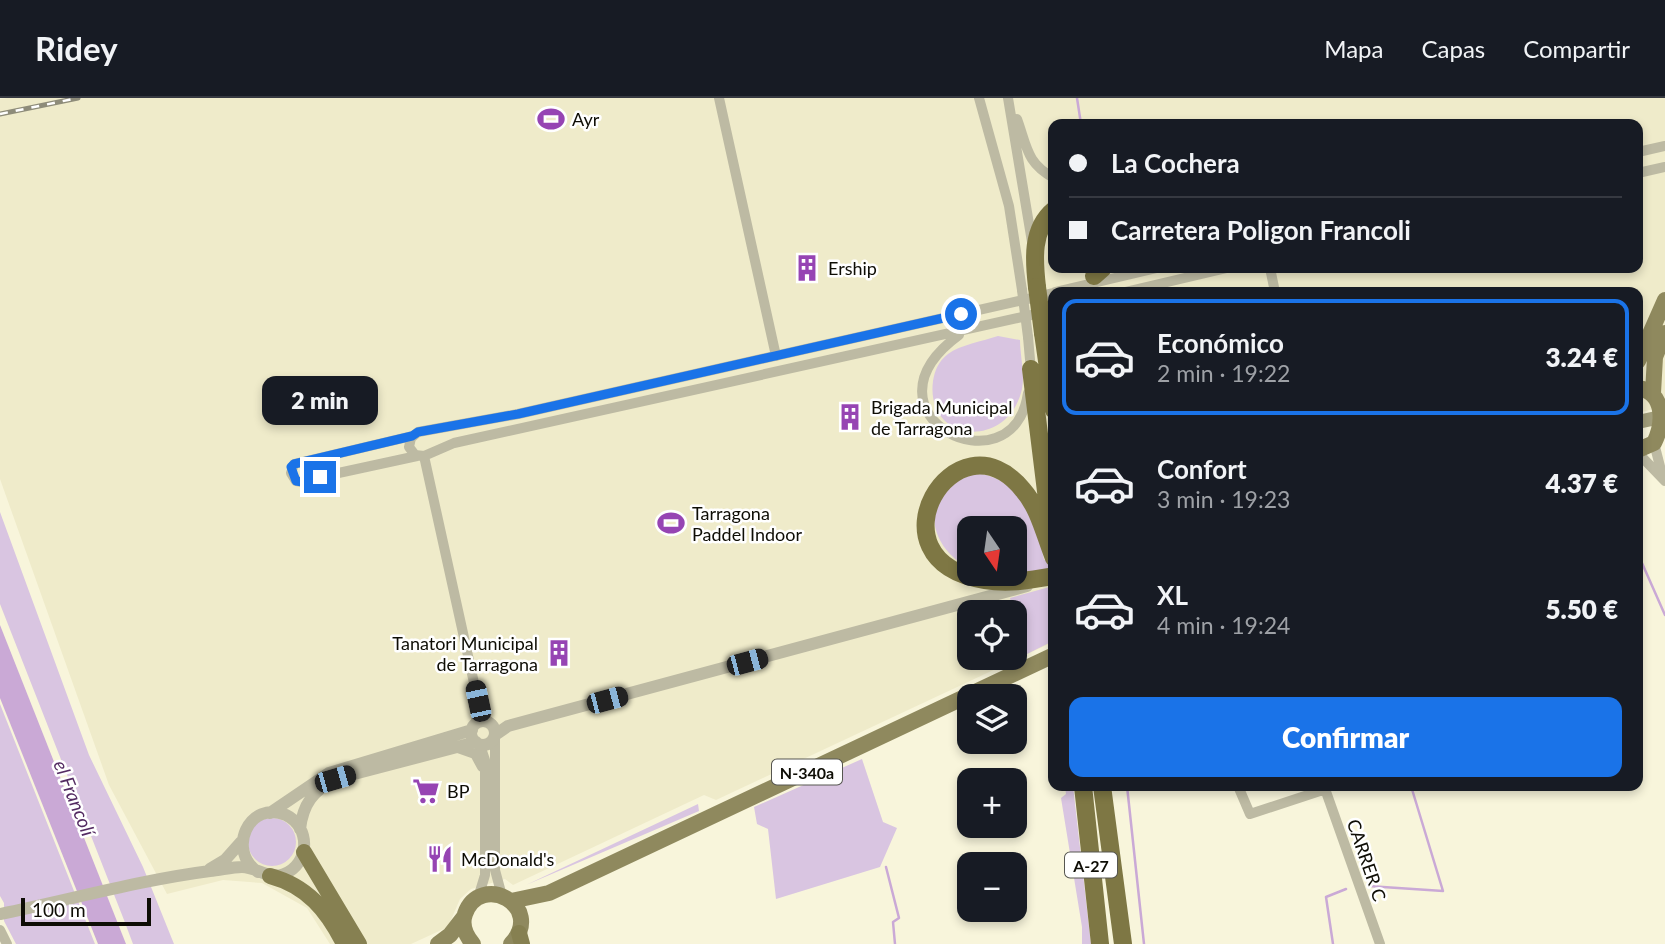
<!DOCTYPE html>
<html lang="es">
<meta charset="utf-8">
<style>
:root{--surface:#171b24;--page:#20242c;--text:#f1f3f6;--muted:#9ea1a6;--line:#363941;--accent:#1a73e8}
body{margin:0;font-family:Lato,sans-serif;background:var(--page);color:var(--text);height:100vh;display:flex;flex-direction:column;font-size:26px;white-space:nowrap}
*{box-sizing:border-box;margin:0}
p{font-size:23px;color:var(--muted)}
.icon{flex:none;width:38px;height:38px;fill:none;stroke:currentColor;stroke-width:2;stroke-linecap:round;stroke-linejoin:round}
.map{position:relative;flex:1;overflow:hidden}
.drawer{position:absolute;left:1048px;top:189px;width:595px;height:504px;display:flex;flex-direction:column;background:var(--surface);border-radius:14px;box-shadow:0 4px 10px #0003}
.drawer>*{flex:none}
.top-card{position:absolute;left:1048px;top:21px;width:595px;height:154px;border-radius:14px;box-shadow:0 4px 10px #0003;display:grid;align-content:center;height:154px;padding:0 21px;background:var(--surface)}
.needle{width:46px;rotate:167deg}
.buttons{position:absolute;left:957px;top:418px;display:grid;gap:14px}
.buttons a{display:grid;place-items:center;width:70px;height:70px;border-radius:14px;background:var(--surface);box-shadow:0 4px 10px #0003;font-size:35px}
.scale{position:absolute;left:21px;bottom:18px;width:130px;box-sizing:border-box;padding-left:7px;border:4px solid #0e0d05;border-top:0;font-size:19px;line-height:24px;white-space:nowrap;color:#0e0d05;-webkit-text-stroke:5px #fff;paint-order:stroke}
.end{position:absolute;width:32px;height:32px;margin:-16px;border:9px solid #1a73e8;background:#fff;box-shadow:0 0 0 4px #fff}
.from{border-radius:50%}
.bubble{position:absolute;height:49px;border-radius:14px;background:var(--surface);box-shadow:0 4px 10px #0003;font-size:23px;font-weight:800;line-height:49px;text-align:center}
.car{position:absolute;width:21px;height:42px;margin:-21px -10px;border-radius:9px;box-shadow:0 0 5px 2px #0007;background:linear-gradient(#222 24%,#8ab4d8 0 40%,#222 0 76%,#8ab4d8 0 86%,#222 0)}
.top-card b{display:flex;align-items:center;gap:24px;height:66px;font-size:26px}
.top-card b+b{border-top:2px solid var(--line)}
.top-card i{width:18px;height:18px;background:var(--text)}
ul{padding:12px 0 0;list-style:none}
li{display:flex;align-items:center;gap:21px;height:116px;margin:0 14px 10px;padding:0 7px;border:4px solid transparent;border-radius:14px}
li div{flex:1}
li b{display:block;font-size:26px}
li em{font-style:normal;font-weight:800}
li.active{border-color:var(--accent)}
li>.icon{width:63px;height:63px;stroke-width:1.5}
.button{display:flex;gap:14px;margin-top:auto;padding:14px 21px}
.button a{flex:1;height:80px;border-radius:14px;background:var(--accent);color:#fff;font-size:28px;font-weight:800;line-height:80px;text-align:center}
header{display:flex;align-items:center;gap:42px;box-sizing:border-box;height:98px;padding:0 35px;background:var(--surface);border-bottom:2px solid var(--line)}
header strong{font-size:33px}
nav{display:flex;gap:38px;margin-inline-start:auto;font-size:24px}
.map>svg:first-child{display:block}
.built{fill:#efebca;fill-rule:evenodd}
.green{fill:#d9c5e1}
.water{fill:#caa9d6}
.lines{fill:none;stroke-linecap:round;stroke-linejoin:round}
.stream{stroke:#caa9d6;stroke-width:2.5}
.minor{stroke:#bdbaa3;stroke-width:10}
.tertiary{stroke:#bdbaa3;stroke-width:12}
.secondary{stroke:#a29e7b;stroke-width:14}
.primary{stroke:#8f895e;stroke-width:16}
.trunk{stroke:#868051;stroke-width:16}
.motorway{stroke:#7e7744;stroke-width:18}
.rail-casing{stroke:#8e8c7a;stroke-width:5}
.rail{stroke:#fff;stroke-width:2.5;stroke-dasharray:8;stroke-linecap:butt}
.minor-bridge{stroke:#bdbaa3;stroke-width:10}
.motorway-bridge{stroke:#7e7744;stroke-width:18}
.route{stroke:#1a73e8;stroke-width:9}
.labels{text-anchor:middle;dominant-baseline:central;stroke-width:5;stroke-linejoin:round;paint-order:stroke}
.shield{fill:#fff;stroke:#565650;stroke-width:2}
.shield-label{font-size:16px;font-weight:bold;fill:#0e0d05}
.poi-label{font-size:18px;fill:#0e0d05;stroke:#fff;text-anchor:start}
.street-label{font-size:18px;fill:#0e0d05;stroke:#fff}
.water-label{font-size:19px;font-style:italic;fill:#542b62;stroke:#fff}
</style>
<header>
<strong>Ridey</strong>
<nav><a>Mapa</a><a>Capas</a><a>Compartir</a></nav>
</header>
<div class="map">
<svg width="1665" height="846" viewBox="0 0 1665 846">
<rect width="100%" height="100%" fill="#f8f5db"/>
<path class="built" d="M7 0H1665V308L1638 315V194H1054L1053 544 716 702 704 697 513 787 505 781 471 791 460 801 448 829 411 846H330L307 810 262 785 223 782 167 796 109 687 0 381V1ZM1054 26H1638V170H1054ZM970 430H1015V476H970ZM970 514H1015V560H970Z"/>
<path class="green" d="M998 238 1020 242C1020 257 1025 276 1022 291 1008 353 925 345 933 283 935 272 938 264 948 256 960 247 983 243 998 238Z
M975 375C1020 379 1037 423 1044 462L1053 460V471L1015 476V430H970L969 469C938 456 919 413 950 387 956 382 968 379 975 375Z
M0 414 89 657 143 769 174 846H133L124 822 0 506Z
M1053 488V543L1025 557 1010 500Z
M0 606 95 846H16L4 823V805L0 798Z
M862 661 883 724 897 730 880 769 776 801 768 731 757 726 754 709Z
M1065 688H1073L1091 846H1082V829L1061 700 1066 696Z
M698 706 699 713 526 787Z
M248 744a24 24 0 1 1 48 0a24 24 0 1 1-48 0Z"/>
<path class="water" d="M0 527 126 846H98L0 600Z"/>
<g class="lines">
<path class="stream" d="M1077 0 1081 26
M1638 456 1665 517
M1127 688 1144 846
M886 769 899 820 893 824 895 846
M1368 788 1443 793 1411 688
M1333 846 1326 799 1346 791"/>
<path class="minor" d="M719 0 776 258
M979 0 1009 108 1022 192
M1008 0 1032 144
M1017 21C1027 48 1026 65 1054 80
M1638 54 1665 48
M1638 75 1665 69
M1270 170 1275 194
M1055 194 1157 170
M1125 194 1227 170
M1054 195 518 316 418 334 411 340 409 349 415 357 424 358 454 345 1054 212
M959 237C851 316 1013 397 1028 295
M1028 239 1031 273
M412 338 294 366 291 375 296 383 309 385 320 379 417 358
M1654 345 1663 380
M1638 355 1665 383
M424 358 478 603 488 624
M476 626 478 604
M495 640V772L502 798
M458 650 475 656 482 669
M1238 688 1250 716 1326 691
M1324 688 1380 846
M478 800 485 777V662L480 647
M0 832 7 846"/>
<path class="tertiary" d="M471 635a12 12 0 1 1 24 0a12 12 0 1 1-24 0Z
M495 637 508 628 1027 488
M270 715 329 675 472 632
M300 731C303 706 313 693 335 681L476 644
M210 771 225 762 241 744
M0 816C69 802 140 782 210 773 221 772 232 769 242 769 257 769 268 782 284 776 310 766 311 729 286 717 249 701 226 753 258 774"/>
<path class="secondary" d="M1638 324 1665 318"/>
<path class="primary" d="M1638 263 1665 202
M1638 290C1665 294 1664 325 1654 345L1638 352
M1653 295 1655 259 1665 235
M511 803 549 795 1054 557
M438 846 450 837 464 819
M473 846C466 838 461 827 465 816 480 773 546 808 511 846"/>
<path class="trunk" d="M304 754 359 846
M270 778C307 788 327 812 344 846
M519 835 522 846"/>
<path class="motorway" d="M1094 178 1103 170
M1037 189C1034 163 1031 131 1054 112
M1043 235 1054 312
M1031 271 1051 434
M1054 460C1045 438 1039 410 1023 392 956 309 863 463 985 482 1008 486 1031 482 1054 478
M1083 688 1100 846
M1102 688 1123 846"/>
<defs>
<path id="rail" d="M0 16 78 0"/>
</defs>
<use href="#rail" class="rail-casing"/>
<use href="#rail" class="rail"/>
<path class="minor-bridge" d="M1022 192 1028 239"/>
<path class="motorway-bridge" d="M1037 189 1043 235"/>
</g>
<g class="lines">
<path class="route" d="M320 379 309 385 296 383 291 369 294 366 412 338 418 334 518 316 961 216"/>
</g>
<defs>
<symbol id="stadium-bare" viewBox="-9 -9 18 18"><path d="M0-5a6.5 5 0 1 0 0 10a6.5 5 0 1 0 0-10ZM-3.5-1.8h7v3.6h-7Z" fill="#9644b3" stroke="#fff" stroke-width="2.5" paint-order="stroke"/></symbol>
<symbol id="building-bare" viewBox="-9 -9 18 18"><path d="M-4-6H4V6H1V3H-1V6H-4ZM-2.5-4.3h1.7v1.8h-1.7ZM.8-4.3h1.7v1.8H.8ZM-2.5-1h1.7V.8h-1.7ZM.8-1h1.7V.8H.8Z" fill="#9644b3" stroke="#fff" stroke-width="2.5" paint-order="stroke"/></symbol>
<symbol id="supermarket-bare" viewBox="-9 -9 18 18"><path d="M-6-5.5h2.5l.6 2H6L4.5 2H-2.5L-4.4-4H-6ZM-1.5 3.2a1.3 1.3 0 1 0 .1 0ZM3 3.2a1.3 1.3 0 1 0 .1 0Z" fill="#9644b3" stroke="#fff" stroke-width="2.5" paint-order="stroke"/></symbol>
<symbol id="restaurant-bare" viewBox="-9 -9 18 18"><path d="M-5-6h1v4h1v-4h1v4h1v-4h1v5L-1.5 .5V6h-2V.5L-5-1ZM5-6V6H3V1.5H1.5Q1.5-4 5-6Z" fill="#9644b3" stroke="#fff" stroke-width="2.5" paint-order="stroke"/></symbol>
</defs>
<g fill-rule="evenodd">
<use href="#stadium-bare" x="532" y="2" width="38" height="38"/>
<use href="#building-bare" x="788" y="151" width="38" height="38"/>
<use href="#building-bare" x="831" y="300" width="38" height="38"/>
<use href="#stadium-bare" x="652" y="406" width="38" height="38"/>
<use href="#building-bare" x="540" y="536" width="38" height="38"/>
<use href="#supermarket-bare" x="407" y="674" width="38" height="38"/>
<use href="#restaurant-bare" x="421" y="742" width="38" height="38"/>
</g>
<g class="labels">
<g class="shield">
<rect x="772" y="661.5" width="70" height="25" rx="5"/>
<rect x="1065" y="754.5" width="52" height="25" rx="5"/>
</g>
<g class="shield-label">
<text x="807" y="674">N-340a</text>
<text x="1091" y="767">A-27</text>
</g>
<g class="poi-label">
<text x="572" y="21">Ayr</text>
<text x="828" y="170">Ership</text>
<text x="871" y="309">Brigada Municipal<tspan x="871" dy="21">de Tarragona</tspan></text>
<text x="692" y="415">Tarragona<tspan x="692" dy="21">Paddel Indoor</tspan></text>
<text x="538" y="545" text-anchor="end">Tanatori Municipal<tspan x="538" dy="21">de Tarragona</tspan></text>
<text x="447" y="693">BP</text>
<text x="461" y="761">McDonald's</text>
</g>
<g class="street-label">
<text transform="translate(1367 762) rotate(71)">CARRER C</text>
</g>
<g class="water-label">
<text transform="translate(75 700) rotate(68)">el Francolí</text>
</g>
</g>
</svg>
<div class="buttons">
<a><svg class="needle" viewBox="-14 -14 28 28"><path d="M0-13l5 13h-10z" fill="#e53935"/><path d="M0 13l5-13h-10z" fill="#9ea1a6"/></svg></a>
<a><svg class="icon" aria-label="locate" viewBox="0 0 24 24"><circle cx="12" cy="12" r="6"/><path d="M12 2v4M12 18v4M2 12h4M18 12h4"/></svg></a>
<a><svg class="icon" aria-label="layers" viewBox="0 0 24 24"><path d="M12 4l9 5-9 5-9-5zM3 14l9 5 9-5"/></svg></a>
<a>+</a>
<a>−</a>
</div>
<div class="scale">100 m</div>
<i class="end from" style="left:961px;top:216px"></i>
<i class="end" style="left:320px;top:379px"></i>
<div class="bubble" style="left:262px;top:278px;width:116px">2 min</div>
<i class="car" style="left:747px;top:564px;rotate:75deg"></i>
<i class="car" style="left:607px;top:602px;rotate:75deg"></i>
<i class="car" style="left:478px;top:603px;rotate:348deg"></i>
<i class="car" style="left:335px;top:681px;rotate:74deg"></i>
<div class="top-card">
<b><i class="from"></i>La Cochera</b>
<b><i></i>Carretera Poligon Francoli</b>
</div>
<section class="drawer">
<ul>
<li class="active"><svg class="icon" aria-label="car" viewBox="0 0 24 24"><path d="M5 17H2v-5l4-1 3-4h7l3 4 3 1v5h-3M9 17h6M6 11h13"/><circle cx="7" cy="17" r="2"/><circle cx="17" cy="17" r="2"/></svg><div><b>Económico</b><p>2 min · 19:22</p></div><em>3.24 €</em></li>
<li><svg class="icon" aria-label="car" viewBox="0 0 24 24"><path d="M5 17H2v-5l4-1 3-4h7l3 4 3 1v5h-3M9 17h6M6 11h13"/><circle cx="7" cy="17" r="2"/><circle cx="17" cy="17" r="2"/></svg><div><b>Confort</b><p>3 min · 19:23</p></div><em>4.37 €</em></li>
<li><svg class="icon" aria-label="car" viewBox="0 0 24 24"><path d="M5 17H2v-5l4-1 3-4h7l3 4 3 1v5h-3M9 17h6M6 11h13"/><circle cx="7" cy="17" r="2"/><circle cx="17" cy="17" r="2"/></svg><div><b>XL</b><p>4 min · 19:24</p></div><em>5.50 €</em></li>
</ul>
<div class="button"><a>Confirmar</a></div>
</section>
</div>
